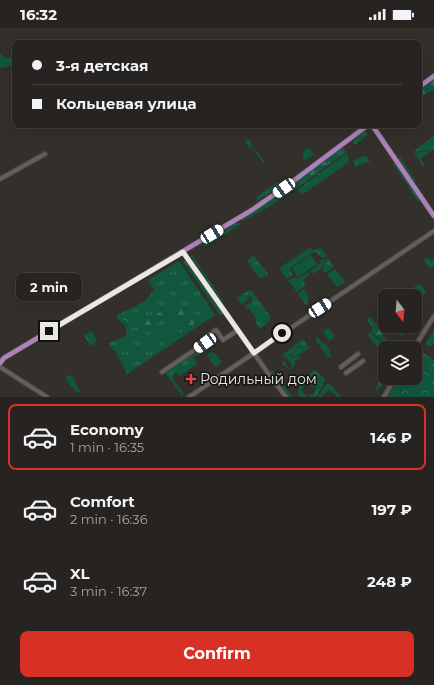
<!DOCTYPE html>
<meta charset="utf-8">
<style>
:root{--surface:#262320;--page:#2e2b29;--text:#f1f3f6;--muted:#a4a4a5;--line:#42403e;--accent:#d93025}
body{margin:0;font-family:Montserrat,sans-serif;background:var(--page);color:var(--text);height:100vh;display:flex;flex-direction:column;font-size:15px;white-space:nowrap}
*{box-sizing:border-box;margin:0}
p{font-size:13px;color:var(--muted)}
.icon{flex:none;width:22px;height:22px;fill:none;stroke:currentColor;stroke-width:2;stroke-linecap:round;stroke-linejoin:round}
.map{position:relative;height:369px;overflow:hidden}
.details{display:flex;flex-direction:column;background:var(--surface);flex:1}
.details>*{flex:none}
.banner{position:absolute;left:12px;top:12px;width:410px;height:88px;border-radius:8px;box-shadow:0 4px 16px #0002,0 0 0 1px var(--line);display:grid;align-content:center;height:88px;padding:0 20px;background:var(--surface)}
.needle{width:26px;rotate:164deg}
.tools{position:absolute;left:378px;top:261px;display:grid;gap:8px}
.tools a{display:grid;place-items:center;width:44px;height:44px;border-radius:8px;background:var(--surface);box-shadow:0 4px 16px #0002,0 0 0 1px var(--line);font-size:20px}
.end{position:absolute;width:18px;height:18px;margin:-9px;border:5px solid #e9e6e4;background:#111;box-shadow:0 0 0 2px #111}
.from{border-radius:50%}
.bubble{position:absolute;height:28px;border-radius:8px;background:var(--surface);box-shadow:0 4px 16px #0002,0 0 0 1px var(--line);font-size:13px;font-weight:700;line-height:28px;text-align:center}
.car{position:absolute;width:12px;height:24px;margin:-12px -6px;border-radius:5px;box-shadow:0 0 3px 1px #0007;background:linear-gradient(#fff 24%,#345 0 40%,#fff 0 76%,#345 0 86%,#fff 0)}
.banner b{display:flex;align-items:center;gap:14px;height:38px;font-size:15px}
.banner b+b{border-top:1px solid var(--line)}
.banner i{width:10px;height:10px;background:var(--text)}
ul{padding:7px 0 0;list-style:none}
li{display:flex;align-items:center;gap:12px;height:66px;margin:0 8px 6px;padding:0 12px;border:2px solid transparent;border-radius:8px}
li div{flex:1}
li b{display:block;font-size:15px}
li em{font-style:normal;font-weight:700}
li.current{border-color:var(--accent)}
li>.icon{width:36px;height:36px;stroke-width:1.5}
.primary-button{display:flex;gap:8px;margin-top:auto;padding:8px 20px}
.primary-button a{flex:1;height:46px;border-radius:8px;background:var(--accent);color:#fff;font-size:16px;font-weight:700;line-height:46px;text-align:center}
.status{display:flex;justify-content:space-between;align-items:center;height:28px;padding:0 20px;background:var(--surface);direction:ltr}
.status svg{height:11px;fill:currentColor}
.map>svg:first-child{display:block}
.grass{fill:url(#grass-tufts)}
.forest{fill:url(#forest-firs)}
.park{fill:url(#park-crowns)}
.garden{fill:#11573e}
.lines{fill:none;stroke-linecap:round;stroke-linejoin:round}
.minor-casing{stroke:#514d4a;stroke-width:5.5}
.major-casing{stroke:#514d4a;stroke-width:6}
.minor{stroke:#645f5b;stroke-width:3.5}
.major{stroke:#ac82bd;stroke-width:4.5}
.route{stroke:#e9e6e4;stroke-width:5}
.health-dot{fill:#e0444e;stroke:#191716;stroke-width:1.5}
.labels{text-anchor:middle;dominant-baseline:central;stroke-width:3.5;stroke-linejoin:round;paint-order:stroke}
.poi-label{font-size:14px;fill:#e9e6e4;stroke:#191716;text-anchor:start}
</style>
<div class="status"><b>16:32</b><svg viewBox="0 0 49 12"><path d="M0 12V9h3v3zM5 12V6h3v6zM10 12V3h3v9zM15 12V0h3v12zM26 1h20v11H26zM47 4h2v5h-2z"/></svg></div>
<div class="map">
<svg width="434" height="369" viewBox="0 0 434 369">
<defs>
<pattern id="grass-tufts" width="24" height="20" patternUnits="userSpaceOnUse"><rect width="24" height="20" fill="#11573e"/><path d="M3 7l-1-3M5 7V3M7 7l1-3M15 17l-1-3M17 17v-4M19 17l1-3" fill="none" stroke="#346f5a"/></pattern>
<pattern id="forest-firs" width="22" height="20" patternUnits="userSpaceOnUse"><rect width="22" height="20" fill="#11573e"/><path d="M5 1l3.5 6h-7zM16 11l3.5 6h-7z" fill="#346f5a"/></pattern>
<pattern id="park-crowns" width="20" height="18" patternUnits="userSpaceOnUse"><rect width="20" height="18" fill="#11573e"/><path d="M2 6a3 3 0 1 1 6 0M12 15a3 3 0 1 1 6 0" fill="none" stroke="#346f5a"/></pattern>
</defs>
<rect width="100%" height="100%" fill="#332f2b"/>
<path class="grass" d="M365 103 368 107 355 117 353 115 354 112Z
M246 111 251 113V116L265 134 263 135 252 119 249 120 245 114Z
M307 120H309L314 126 305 133 303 129V123Z
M341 120 345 121 346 124 294 162H292L291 157Z
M432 122 422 130 421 132 424 137 423 138 415 126 416 125Z
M347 125 349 130 348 135 303 166 297 162Z
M364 128H366L370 133C367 135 361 135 356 139L353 133Z
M395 135 420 172V173H418L393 136Z
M277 154 280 157 279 158 255 175 258 172 256 169Z
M286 162 290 163V165L267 180 243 193 242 192 244 190Z
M237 194 241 196 224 207 223 205 224 204Z
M218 207 220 210 204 219 202 216Z
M310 220 314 222 321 220 327 228 322 230 317 225 314 224 291 239 290 242 293 247 287 251 279 240Z
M192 227 224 274H223L220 271 190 228Z
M253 227 268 246 260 251 247 233Z
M422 229 434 232V238L430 240Z
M326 230C323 238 321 244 311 245L310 243 321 235V233Z
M328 230 334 239 327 244H324L322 242Z
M185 232 221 283 222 286 220 287 183 233Z
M179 233 215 287 127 346 116 324 111 320 109 315 127 307 125 297 118 292 117 287 144 274 154 262 148 252Z
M335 241 345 254 337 259 327 246Z
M308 244 310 246 303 252 305 257 304 259 297 264 288 252 294 249 298 251Z
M420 256 426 264 420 272 421 275 417 278 415 277V268H407L406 266 413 260Z
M304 261C308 267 311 271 306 277L298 266Z
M249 262 252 263 271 289 268 295 260 301 255 293 256 291 249 280 247 281 245 278 253 273 250 268 247 270 248 272 241 276 237 270Z
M434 302V310H433L434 311V314L431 319 427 317 426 314 429 310H432H429Z
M318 309 322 315H325L328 319 331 328 328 330 315 311Z
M303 311 309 320 304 323 300 318 289 326 291 328 295 330 298 328 301 330 295 332 294 339 289 342 282 335 284 334 289 341 293 338 285 328 283 330V326Z
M206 319V323L194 329 197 336 180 348 176 344 173 346 174 353 184 366 182 368 166 346V344Z
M211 324 215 325 221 333V335L215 339 207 327Z
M271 341 293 369H290C283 363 270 350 271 341Z
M315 342 325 351 324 356 316 369H308L310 366 314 367 316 359 304 356 302 364 306 366V369H300L297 366 303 350Z
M385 343V350H390L387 354 375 364C377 356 380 350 385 343Z
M328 356 331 357 341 369H337L331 363 329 362 321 369H318L325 358Z"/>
<path class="forest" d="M0 25 5 30 15 29V34L10 38 0 40Z
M434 52V62L422 67 420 62Z
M400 129 416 153V154H414L399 131Z
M326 134 327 135 326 137 308 150 307 149C309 143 319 135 326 134Z
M174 278 192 280 198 292 193 297 156 317 149 304 153 302 159 309 175 300 169 289 145 301 141 293Z
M371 289 390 317 389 318 370 304 373 301 367 291Z
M369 304 384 316V321C377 320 371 313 368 307Z
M67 347 72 348 80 363 79 364 77 365 66 352V349Z"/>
<path class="park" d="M434 108V121L416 124 414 123Z
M137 280 141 294 145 301 131 309 127 295 120 290V288Z
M396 298H409L402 308 397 305 393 299Z
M92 303 97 314 90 318 84 307Z
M300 319 304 323 294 330 291 325Z
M421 323 434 332V369H388L399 350H415V327L418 328Z"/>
<path class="garden" d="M311 227 317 236 298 249 292 240Z
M329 300 335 309 329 313 323 303Z"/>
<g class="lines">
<defs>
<path id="minor" d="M0 151 45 126
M183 224 270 348 286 369
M414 320 434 288
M0 339 47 369
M341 339 358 326
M162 344 208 313 206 309 216 302 223 312 238 302
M346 345 363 333
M189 369 434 203
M384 369 395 350"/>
<path id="major" d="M419 59 434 48
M372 97 434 188
M0 335 4 330 252 182 288 157 368 97"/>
</defs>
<use href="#minor" class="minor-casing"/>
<use href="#major" class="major-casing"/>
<use href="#minor" class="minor"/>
<use href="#major" class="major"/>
</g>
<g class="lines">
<path class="route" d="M49 303 183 224 254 325 282 305"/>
</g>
<path class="health-dot" d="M189 345h4v4h4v4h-4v4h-4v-4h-4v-4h4z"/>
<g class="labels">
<g class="poi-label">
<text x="200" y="351">Родильный дом</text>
</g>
</g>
</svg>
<div class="tools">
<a><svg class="needle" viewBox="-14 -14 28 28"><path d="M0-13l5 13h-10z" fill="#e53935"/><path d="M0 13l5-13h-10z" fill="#a4a4a5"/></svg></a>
<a><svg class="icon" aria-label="layers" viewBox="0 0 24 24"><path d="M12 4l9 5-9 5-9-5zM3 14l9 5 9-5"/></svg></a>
</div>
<i class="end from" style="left:282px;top:305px"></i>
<i class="end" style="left:49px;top:303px"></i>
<div class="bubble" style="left:16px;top:245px;width:66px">2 min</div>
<i class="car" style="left:284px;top:160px;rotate:235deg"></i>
<i class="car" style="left:212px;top:206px;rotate:59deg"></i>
<i class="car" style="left:320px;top:280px;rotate:57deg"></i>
<i class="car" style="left:205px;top:315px;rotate:236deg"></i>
<div class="banner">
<b><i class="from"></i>3-я детская</b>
<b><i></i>Кольцевая улица</b>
</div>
</div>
<section class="details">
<ul>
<li class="current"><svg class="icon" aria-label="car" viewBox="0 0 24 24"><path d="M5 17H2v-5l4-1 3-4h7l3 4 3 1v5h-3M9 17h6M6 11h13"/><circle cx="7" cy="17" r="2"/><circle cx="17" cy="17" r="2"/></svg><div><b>Economy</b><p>1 min · 16:35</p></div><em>146 ₽</em></li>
<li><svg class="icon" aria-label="car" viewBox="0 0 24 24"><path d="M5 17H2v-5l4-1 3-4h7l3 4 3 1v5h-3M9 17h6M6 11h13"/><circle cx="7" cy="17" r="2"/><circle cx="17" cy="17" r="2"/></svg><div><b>Comfort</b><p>2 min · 16:36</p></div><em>197 ₽</em></li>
<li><svg class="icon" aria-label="car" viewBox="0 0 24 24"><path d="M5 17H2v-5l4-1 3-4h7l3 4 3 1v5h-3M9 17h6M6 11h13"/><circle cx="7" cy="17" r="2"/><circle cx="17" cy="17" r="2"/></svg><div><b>XL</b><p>3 min · 16:37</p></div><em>248 ₽</em></li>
</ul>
<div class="primary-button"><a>Confirm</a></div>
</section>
